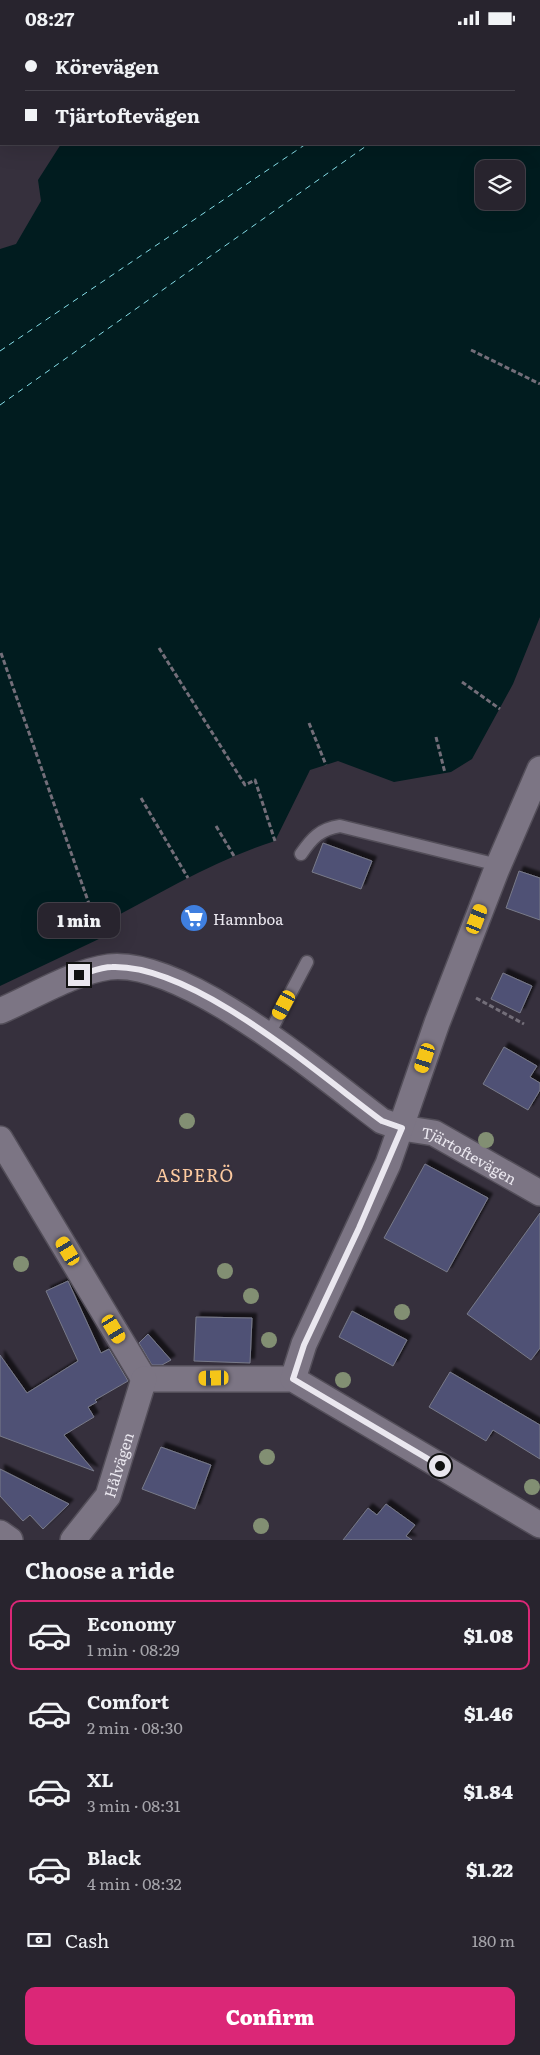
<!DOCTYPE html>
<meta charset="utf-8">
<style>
:root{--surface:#28242e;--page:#302c36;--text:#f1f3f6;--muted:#a5a4aa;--line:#44414a;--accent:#db2777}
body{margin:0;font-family:Literata,serif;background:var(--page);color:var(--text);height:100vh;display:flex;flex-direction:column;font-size:19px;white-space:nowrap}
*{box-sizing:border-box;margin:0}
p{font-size:16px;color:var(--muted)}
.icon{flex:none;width:28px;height:28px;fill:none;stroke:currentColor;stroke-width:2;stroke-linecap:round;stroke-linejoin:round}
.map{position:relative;height:1505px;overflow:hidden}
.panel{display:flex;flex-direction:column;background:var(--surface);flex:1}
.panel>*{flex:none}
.guide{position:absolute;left:0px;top:0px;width:540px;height:110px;box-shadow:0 5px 20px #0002,0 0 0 1px var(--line);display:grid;align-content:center;height:110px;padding:0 25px;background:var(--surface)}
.tools{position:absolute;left:475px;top:125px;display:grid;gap:10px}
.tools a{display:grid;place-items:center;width:50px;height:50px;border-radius:10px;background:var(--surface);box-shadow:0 5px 20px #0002,0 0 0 1px var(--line);font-size:25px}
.end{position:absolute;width:22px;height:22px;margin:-11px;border:6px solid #eae7ef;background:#111;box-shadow:0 0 0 2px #111}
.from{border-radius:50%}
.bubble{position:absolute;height:35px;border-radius:10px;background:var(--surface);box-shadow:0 5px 20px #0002,0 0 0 1px var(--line);font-size:16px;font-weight:800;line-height:35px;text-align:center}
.car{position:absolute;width:15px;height:30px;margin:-15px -8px;border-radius:6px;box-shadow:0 0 4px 1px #0007;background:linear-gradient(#f5c518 24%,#345 0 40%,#f5c518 0 76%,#345 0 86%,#f5c518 0)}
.guide b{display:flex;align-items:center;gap:18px;height:48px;font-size:19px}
.guide b+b{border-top:1px solid var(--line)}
.guide i{width:12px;height:12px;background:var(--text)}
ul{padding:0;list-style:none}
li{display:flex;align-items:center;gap:15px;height:70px;margin:0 10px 8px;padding:0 15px;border:2px solid transparent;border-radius:10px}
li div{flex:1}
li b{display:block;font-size:19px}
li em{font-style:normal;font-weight:800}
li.selected{border-color:var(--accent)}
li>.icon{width:45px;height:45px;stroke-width:1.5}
h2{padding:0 25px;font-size:22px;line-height:60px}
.pay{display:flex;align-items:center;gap:12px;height:55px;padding:0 25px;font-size:19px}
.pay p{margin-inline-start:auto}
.cta{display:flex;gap:10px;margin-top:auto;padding:10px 25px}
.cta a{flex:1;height:58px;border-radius:10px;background:var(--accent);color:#fff;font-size:20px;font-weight:800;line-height:58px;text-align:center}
.status{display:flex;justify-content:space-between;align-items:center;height:35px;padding:0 25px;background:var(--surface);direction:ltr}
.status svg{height:14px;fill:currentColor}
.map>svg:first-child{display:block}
.water{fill:#011c1f;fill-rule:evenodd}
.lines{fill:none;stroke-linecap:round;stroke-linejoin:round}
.ferry{stroke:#85dde7;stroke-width:1;stroke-dasharray:6 5;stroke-linecap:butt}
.building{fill:#4f5174;stroke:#787a89;filter:url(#shadow)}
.lane-casing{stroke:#534e59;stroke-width:15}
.street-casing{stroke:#534e59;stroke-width:28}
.path{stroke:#736e79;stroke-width:3;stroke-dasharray:5 2.5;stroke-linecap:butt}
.lane{stroke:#7c7584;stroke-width:12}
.street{stroke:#7c7584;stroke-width:25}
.tree{fill:#828f73}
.route{stroke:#eae7ef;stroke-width:6}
.labels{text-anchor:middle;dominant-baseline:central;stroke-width:4;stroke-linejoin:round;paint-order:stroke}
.poi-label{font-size:15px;fill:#eae7ef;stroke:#36303d;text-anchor:start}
.street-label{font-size:15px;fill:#eae7ef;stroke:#36303d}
.quarter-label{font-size:18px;letter-spacing:1px;fill:#fdcaa0;stroke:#36303d}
</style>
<div class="status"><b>08:27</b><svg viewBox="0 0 49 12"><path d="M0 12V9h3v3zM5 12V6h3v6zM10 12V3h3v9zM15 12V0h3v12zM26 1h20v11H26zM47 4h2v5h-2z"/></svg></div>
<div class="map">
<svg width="540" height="1505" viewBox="0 0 540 1505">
<defs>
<filter id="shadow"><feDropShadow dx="4.5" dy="-4.5" stdDeviation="1" flood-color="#0009"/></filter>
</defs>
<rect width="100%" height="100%" fill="#36303d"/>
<path class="water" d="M139 0H540V582L513 649 472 724 451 737 394 747 338 726 310 735 275 806C215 825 161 858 105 887L109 897 101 903 0 951V214L16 209 41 166 38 145 61 109H539V1ZM484 134H516V166H484Z"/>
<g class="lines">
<path class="ferry" d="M448 1 449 0
M507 1 509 0
M0 316 306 109
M0 370 369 109"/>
</g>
<path class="building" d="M323 808 372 826 361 854 312 837Z
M519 836 540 843V885L506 873Z
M503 938 532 951 520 978 491 964Z
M504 1012 537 1031 530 1042 540 1048V1055L528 1075 483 1049Z
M425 1129 488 1163 447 1237 384 1203Z
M540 1178V1313L531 1325 467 1279Z
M68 1246 101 1318 109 1314 128 1346 95 1365 97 1367 88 1372 94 1382 64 1400 94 1436 0 1401V1320L27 1358 78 1326 46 1256Z
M352 1276 407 1305 393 1331 339 1302Z
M196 1282 252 1283 250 1328 194 1326Z
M148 1299 171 1325 162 1330H152L139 1308Z
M450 1337 540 1390V1424L493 1395 486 1406 429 1372Z
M161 1412 211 1430 195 1474 142 1454Z
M0 1434 69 1469 43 1494 30 1480 23 1486 0 1461Z
M386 1469 415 1490 406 1501 412 1505H343L368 1473 377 1480Z"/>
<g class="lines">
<defs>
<path id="lane" d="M301 819C312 803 320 794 340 791L498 830
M269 999 307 927"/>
<g id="street">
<path id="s1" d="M0 976C33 962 73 937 109 932 184 923 322 1041 382 1086L402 1093 434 1098 540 1158"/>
<path d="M0 1104 144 1344"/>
<path d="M144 1344H293L540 1490"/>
<path d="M293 1344 304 1309 388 1129 437 988 496 836 540 734"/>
<path d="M0 1498 10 1505"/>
<path id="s2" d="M73 1505 108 1461 144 1344"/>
</g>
</defs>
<use href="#lane" class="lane-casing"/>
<use href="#street" class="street-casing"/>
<path class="path" d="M471 315 540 349
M159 613 245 750 255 745 275 806
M1 618 101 903
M462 647 500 674
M309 688 326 730
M436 702 445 738
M141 763 188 843
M216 791 234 821
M476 963 524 989"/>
<use href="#lane" class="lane"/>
<use href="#street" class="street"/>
</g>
<g class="tree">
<circle cx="187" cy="1086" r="8"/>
<circle cx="486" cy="1105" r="8"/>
<circle cx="21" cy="1229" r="8"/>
<circle cx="225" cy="1236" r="8"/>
<circle cx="251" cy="1261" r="8"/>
<circle cx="402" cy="1277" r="8"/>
<circle cx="269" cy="1305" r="8"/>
<circle cx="343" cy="1345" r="8"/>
<circle cx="267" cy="1422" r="8"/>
<circle cx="532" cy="1452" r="8"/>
<circle cx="261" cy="1491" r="8"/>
</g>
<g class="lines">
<path class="route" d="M79 940C90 937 101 932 112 932 194 929 317 1038 382 1086L402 1093 359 1193 304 1310 293 1344 440 1431"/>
</g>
<defs>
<symbol id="supermarket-disc" viewBox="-11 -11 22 22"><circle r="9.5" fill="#3f7fe0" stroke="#36303d"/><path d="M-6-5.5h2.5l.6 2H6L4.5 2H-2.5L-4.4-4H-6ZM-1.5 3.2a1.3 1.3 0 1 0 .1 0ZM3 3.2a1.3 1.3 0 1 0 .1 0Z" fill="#fff"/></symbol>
</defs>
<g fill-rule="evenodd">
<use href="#supermarket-disc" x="178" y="867" width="32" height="32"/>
</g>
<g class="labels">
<g class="poi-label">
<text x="213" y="883">Hamnboa</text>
</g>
<g class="street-label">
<text stroke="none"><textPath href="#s1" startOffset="531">Tjärtoftevägen</textPath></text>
<text stroke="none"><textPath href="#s2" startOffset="89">Hålvägen</textPath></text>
</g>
<g class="quarter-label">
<text x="195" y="1139">ASPERÖ</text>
</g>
</g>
</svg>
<div class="tools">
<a><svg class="icon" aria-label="layers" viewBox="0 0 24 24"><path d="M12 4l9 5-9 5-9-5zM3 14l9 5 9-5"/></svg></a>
</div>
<i class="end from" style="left:440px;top:1431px"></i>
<i class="end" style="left:79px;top:940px"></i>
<div class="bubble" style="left:38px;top:868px;width:82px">1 min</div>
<i class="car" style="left:477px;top:884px;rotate:21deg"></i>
<i class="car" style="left:284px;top:970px;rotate:208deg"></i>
<i class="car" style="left:425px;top:1023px;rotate:198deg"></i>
<i class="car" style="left:68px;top:1216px;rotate:329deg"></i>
<i class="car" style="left:114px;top:1294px;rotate:149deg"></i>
<i class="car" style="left:214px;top:1343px;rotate:269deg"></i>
<div class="guide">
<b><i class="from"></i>Körevägen</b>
<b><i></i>Tjärtoftevägen</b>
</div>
</div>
<section class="panel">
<h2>Choose a ride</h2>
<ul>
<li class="selected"><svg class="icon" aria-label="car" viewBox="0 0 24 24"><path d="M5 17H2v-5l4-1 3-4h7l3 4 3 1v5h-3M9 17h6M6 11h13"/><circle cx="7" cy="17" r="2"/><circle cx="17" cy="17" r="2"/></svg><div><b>Economy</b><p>1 min · 08:29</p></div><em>$1.08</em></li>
<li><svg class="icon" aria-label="car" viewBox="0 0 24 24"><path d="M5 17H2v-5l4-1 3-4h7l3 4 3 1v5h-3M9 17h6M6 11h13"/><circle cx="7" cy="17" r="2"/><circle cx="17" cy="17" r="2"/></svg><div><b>Comfort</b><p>2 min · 08:30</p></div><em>$1.46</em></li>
<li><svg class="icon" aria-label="car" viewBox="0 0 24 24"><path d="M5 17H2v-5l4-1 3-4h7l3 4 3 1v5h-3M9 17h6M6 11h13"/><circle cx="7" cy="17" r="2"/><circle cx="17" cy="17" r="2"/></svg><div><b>XL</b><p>3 min · 08:31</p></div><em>$1.84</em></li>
<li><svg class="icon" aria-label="car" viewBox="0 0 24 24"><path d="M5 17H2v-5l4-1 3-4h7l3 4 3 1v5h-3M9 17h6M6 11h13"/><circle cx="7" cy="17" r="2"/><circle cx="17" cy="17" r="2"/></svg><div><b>Black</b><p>4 min · 08:32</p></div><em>$1.22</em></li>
</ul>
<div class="pay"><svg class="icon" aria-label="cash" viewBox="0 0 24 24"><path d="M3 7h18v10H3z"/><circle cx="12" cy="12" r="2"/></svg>Cash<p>180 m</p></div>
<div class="cta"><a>Confirm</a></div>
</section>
